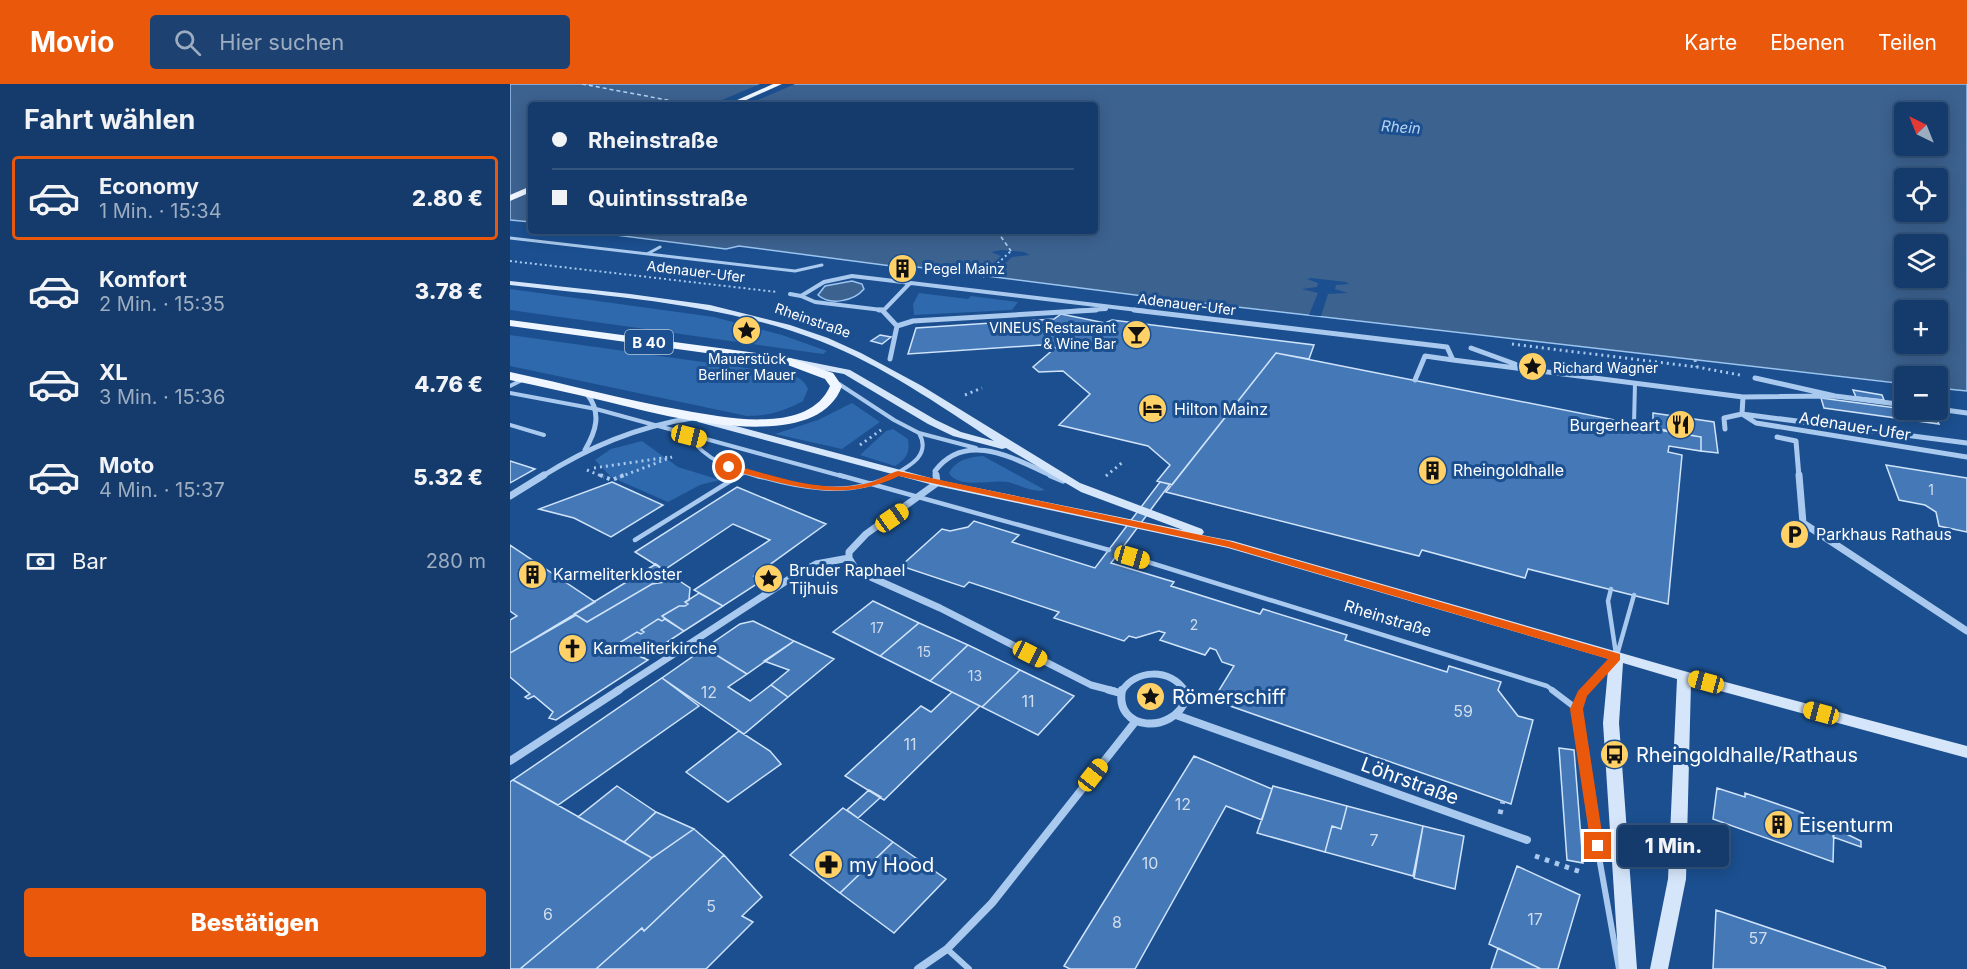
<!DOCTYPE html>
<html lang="de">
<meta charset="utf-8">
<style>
:root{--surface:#143b6b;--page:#1d4271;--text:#f1f3f6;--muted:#9dadc1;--line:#33557e;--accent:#ea580c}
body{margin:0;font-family:Inter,sans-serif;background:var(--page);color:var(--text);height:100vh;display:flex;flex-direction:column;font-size:22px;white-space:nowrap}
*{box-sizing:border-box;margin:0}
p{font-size:20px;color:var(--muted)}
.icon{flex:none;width:33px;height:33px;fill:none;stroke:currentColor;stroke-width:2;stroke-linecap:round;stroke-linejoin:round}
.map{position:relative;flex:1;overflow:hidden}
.details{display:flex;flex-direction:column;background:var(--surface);width:510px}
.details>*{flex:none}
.hud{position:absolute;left:18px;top:18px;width:570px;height:132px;border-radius:6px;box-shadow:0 3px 15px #0003,0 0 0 2px var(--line);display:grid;align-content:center;height:132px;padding:0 24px;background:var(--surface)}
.needle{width:39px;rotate:317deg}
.tools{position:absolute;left:1384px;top:18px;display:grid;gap:12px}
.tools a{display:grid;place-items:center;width:54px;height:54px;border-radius:6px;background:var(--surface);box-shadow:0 3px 15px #0003,0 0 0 2px var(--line);font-size:30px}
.end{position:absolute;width:27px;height:27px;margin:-14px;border:8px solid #ea580c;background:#fff;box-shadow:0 0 0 3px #fff}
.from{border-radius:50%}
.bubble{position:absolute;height:42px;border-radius:6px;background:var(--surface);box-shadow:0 3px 15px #0003,0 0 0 2px var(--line);font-size:20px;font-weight:800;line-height:42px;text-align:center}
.car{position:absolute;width:18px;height:36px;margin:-18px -9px;border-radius:8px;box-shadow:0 0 4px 2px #0007;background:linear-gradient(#f5c518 24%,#345 0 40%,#f5c518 0 76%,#345 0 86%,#f5c518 0)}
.hud b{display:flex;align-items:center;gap:21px;height:57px;font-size:22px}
.hud b+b{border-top:2px solid var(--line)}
.hud i{width:15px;height:15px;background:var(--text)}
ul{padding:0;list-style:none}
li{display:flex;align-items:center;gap:18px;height:84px;margin:0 12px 9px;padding:0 12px;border:3px solid transparent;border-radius:6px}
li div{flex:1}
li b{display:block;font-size:22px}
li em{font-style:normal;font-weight:800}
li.current{border-color:var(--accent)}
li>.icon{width:54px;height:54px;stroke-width:1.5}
h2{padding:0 24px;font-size:27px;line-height:72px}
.pay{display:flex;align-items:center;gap:15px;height:66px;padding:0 24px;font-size:22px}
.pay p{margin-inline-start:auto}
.primary-button{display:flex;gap:12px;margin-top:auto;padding:12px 24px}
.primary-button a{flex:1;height:69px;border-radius:6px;background:var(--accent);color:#fff;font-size:24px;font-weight:800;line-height:69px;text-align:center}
header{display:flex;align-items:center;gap:36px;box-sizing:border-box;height:84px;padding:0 30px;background:var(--accent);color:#fff}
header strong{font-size:28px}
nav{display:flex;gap:33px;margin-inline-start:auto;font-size:21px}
.search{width:420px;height:54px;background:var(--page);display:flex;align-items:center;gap:15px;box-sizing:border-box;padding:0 21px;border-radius:6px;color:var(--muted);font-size:22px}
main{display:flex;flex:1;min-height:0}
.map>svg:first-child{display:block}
.green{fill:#2e69ad}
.water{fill:#3c6290;stroke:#9cc4f0;stroke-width:1.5;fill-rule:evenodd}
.pier{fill:#1b4f8f}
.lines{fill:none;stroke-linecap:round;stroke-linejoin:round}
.ferry{stroke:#b5d3f5;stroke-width:1.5;stroke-dasharray:4 3;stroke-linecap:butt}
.building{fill:#4478b7;stroke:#cfe3fa;stroke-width:1.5}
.path-far3{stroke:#a9c9ee;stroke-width:2;stroke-dasharray:2 3;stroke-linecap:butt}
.path-far2{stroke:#a9c9ee;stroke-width:3;stroke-dasharray:2 4;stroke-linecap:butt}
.path-far1{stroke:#a9c9ee;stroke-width:4;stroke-dasharray:3 4.5;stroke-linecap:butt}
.path{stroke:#a9c9ee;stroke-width:5;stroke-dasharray:4.5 6;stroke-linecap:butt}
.lane-far3{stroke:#a9c9ee;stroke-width:3}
.lane-far2{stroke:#a9c9ee;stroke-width:4}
.lane-far1{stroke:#a9c9ee;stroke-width:4.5}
.lane{stroke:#a9c9ee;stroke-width:6}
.street-far3{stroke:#a9c9ee;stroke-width:4}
.street-far2{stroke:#a9c9ee;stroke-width:5}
.street-far1{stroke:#a9c9ee;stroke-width:7}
.street{stroke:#a9c9ee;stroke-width:8}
.secondary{fill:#d6e6fa;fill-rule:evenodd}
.primary{fill:#f0f6ff;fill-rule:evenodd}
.route{fill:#ea580c}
.labels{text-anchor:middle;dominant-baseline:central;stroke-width:6;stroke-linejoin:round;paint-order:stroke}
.far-poi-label{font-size:14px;fill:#fff;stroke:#1b4f8f;text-anchor:start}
.far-street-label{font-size:14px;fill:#fff;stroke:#1b4f8f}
.number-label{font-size:14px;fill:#d0dded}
.far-water-label{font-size:15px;font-style:italic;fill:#b5d3f5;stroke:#1b4f8f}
.shield{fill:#1b4f8f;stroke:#bbcadd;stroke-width:1.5}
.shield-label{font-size:15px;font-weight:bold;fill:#fff}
.poi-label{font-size:16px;fill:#fff;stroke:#1b4f8f;text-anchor:start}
.street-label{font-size:16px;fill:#fff;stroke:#1b4f8f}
.near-number-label{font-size:16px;fill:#d0dded}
.near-poi-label{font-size:20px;fill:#fff;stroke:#1b4f8f;text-anchor:start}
.near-street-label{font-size:20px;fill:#fff;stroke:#1b4f8f}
</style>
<header>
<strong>Movio</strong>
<div class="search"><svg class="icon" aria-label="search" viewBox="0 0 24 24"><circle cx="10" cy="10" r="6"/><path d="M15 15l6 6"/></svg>Hier suchen</div>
<nav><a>Karte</a><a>Ebenen</a><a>Teilen</a></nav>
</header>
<main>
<section class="details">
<h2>Fahrt wählen</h2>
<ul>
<li class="current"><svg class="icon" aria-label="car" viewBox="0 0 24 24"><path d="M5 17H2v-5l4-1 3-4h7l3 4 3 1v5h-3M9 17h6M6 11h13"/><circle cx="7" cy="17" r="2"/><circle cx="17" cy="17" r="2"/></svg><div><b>Economy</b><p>1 Min. · 15:34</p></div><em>2.80 €</em></li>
<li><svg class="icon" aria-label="car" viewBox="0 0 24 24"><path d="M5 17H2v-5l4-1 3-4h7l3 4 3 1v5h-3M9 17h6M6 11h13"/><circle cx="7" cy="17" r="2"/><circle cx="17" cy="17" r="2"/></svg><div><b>Komfort</b><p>2 Min. · 15:35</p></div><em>3.78 €</em></li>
<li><svg class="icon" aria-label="car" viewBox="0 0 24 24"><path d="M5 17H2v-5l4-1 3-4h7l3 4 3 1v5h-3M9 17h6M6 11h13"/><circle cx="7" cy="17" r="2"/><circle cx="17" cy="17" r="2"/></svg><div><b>XL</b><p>3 Min. · 15:36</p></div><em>4.76 €</em></li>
<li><svg class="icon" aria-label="car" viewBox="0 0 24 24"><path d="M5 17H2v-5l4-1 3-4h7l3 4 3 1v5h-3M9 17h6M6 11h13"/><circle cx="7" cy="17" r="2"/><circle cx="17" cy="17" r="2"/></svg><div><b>Moto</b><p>4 Min. · 15:37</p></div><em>5.32 €</em></li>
</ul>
<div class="pay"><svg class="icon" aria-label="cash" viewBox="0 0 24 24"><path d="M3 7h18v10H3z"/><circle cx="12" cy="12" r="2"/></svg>Bar<p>280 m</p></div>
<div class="primary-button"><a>Bestätigen</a></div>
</section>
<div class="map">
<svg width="1457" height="885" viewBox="0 0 1457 885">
<rect width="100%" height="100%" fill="#1b4f8f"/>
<path class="green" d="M0 205 204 233 272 251 317 267 313 270 0 226Z
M409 209 458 215 461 212 508 218 502 226 404 231 403 220Z
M0 251 258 287C272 290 292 289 298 305L293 317C274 327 259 332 237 332L0 282Z
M342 319 370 338 332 365 265 350 308 336Z
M383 345 398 355C400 369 397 374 385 382L350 371 376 347Z
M132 357 168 383 210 396 190 401 158 418 101 393 85 376 101 365Z
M473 372 535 406C522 409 510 401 498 398 481 395 449 406 439 389 446 376 458 373 473 372Z"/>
<path class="water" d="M0 0H1457V307L1428 304V292H1395V300L649 214 399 182 389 183 229 162 216 165 105 151 107 148 98 147H585V21H21V138L0 136ZM1395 28H1428V62H1395ZM1395 94H1428V128H1395ZM1395 160H1428V194H1395ZM1395 226H1428V260H1395Z
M342 197 352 200 354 205C344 217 320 222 308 211L315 202Z"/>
<path class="pier" d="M250 0H285L236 21H200Z
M492 166 514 168 520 171 502 173 481 192 471 191 491 172 481 168Z
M801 194 836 198 839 200 826 201 825 205 838 209 818 210 811 232 799 231 808 209 792 205 807 203 808 199 797 195Z"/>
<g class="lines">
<path class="ferry" d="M72 0 184 21
M487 147 501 167"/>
</g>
<path class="building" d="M551 230 595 239 602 236 804 261 799 275 766 269 662 401 647 397 660 381 638 362 549 341 580 310 553 287 529 288 523 283 545 264 531 261 398 270 406 244 544 235Z
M370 251 381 253 372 260 361 257Z
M766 269 1191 353V367L1159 362 1158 368 1172 371 1158 520 1018 485 1015 494 912 466 909 472 656 408Z
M1343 306 1372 311 1374 316 1346 313Z
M1311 314 1424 329 1429 340 1314 324Z
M1143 329 1204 338 1208 369 1191 367V353L1143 345Z
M0 377 25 385 0 399Z
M1376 381 1457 394V448L1429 442 1426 428 1415 421 1389 416Z
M102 398 153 421 101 453 64 434 29 425Z
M650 398 660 400 601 479 664 498 661 502 750 530 753 525 837 551 835 556 937 588 939 582 991 598 988 606 1008 632 1023 636 1001 720 703 616 724 582 712 578 706 566 700 564 695 571 650 556 655 549 649 547 626 554 619 552 614 557 544 534 549 528 459 498 454 503 391 482 432 445 440 447 458 443 464 437 509 451 502 458 585 484Z
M227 403 316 440 244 492 253 496 213 522 184 506 260 456 223 440 154 486 125 468Z
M0 461 85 518 0 569V536L7 532 0 527Z
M146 480 168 496 142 500 77 538 64 530Z
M168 496 180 504 179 516 175 518 178 520 175 522H169L152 532 155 535 152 537 148 535 131 546 134 548 131 550 127 548 109 559 122 569 138 576 46 636 39 634 43 628 24 612 18 615 15 613 20 610 0 593V569L66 531 77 538 142 500Z
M189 509 213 522 174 547 152 532 169 522H175L178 520 175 518Z
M363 517 409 539 370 572 323 548Z
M148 535 152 537 155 535 174 547 133 574 122 569 109 559 127 548 131 550 134 548 131 546Z
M243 537 284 557 237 590 195 564 230 540Z
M409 539 458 561 420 597 370 572Z
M284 557 324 575 278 613 261 601 279 586 254 577Z
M458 561 510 586 472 623 420 597Z
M195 564 237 590 218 603 240 617 261 601 278 613 234 650 152 594Z
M510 586 564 612 528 651 472 623Z
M152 594 189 622 48 721 3 696Z
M442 608 470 622 374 716 335 692 411 622 421 628Z
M229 647 260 667 271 680 218 718 176 688Z
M1049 664 1064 666 1073 779 1057 776Z
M684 672 762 705 752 736 716 722 625 885H560L554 882Z
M3 696 142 774 10 885H0V698Z
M107 702 146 728 114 758 68 733Z
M763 702 837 722 831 745 822 742 815 768 747 749Z
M1207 704 1235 713V709L1282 725 1293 729 1292 733 1324 744 1323 778 1203 735Z
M359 706 371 713 348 734 337 726Z
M837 722 913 742 903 792 815 768 822 742 831 745Z
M333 724 383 758 330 809 280 771Z
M146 728 184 745 142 774 114 758Z
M913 742 954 752 945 805 904 794Z
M1324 744 1351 757V763L1323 753Z
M184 745 214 771 134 847 132 844 86 885H10L142 774Z
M383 758 436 795 384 849 330 809Z
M214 771 252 813 232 832 243 838 196 885H86L132 844 134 847Z
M1007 782 1070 811 1048 885H1031L979 860Z
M1206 826 1375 883 1376 885H1203Z
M988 864 1031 885H981Z"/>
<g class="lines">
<path class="path-far3" d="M0 177 267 208
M473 193 501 167"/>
<path class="path-far2" d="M1002 260 1187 283 1230 291
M1185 276 1187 283
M455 311 472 304
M350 361 371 346
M84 384 159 373
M77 386 94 393
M596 392 614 377
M110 393 162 373"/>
<path class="path-far1" d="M90 391 102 396 114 391"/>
<path class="path" d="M990 730 993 717
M1025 772 1074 789"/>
<path class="lane-far3" d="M0 154 285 187 312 181
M137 170 150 163"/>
<path class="lane-far2" d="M329 300 384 336 409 349 466 364
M0 302 12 296
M0 309 86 325 335 393
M1124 340 1125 299
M0 341 34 351
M179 352C196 377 222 385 250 393
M227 393 235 388
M380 393C398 383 422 372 409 349"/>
<path class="lane-far1" d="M245 391C289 404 340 414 383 391
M329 391 599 466
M125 456 230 391
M609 469 1037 602 1044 607
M1101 505 1098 517 1106 570
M1107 571 1124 511
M1074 607 1102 578"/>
<path class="lane" d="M1042 606 1067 625
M1067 625 1084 745 1109 885
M1067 625 1076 606
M437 865 459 885"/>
<path class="street-far3" d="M280 210 291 212 314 198 342 192 636 227
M291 212 305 218 372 226
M373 227 400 199
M562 227 596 225"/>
<path class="street-far2" d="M369 226H372
M372 226 387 242
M624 226 937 263 943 276 1233 313 1325 312
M387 242 403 237 586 226
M961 264 1005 280
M380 275 387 242
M1245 294 1325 312 1395 321
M905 296 915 272 943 276
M1233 313 1232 330 1246 339 1457 373
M1428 325 1457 329
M1215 345 1214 334 1232 330 1457 359
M1267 353 1286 357 1289 393
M75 366C86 347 92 329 77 310
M31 393C79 363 126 343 182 334
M426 393 425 387C457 345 506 376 545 393"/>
<path class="street-far1" d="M541 391 553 396
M1289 391 1293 439 1457 547
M0 412 34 391
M339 474 345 484 356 491 430 524 581 601 604 607
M339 474V468L356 450 427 399 426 391
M107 607 287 490 306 480 339 474
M612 607C625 585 661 584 675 607"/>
<path class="street" d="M599 606 610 609
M612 606C604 647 663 651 676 615L674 606
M666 631 1017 756
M0 677 109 606
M408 885 437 865 482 819 625 638"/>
<path class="secondary" d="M0 197 120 210 200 221 280 241 318 254 351 269 412 302 570 399 692 445 694 448 692 451 723 457 1174 587 1457 662V674L1181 599 1176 795 1158 885H1140L1158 795 1167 595 1113 579 1109 639 1127 885H1109L1093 639 1099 575 718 464 427 402 188 338 187 336 188 334 192 333 428 396 673 446 571 408 496 364 492 365 443 352 418 340 334 290 280 280 275 277 280 274 340 286 426 336 451 348 484 357C429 321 372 281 310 257 211 219 104 213 0 201Z"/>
<path class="primary" d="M263 0H272L225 21H216Z
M21 102V108L0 117V111Z
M0 236 277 273 323 289 332 302C305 376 145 329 90 316 60 309 30 302 0 296V288C57 300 114 316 172 326 200 331 230 337 259 335 283 334 310 326 320 302L315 295 275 280 0 242Z"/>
</g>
<path class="route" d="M219 380C264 391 316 412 362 398 371 395 379 389 388 387L719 457 1110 570V576L1077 612 1073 625 1094 762 1092 767 1088 768 1083 767 1081 762 1060 625 1068 607 1098 575 718 463 389 392C328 421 278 400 216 385L215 383Z"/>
<defs>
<symbol id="building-disc" viewBox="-11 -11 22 22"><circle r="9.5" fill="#ffd166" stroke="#1b4f8f"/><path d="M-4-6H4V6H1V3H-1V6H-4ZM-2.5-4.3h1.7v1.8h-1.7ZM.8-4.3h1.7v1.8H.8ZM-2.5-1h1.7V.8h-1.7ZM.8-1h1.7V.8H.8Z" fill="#111"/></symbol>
<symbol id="sight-disc" viewBox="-11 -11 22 22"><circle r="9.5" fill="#ffd166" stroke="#1b4f8f"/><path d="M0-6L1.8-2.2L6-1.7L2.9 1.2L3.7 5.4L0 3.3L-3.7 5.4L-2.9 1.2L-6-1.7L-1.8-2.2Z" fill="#111"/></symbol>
<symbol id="bar-disc" viewBox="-11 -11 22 22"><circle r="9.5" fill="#ffd166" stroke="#1b4f8f"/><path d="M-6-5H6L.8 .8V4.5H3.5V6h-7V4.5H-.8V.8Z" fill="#111"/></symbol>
<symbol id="hotel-disc" viewBox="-11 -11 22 22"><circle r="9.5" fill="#ffd166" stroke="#1b4f8f"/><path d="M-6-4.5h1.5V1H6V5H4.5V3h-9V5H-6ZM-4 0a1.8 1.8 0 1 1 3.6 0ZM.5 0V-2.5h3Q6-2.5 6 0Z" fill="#111"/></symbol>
<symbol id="restaurant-disc" viewBox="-11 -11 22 22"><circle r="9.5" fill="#ffd166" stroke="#1b4f8f"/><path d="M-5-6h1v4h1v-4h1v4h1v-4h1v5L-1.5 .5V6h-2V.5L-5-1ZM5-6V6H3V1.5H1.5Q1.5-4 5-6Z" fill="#111"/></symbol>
<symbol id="parking-disc" viewBox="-11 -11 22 22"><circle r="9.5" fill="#ffd166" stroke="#1b4f8f"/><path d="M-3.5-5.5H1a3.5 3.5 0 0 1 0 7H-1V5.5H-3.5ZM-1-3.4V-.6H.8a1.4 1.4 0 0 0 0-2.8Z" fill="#111"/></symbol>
<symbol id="church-disc" viewBox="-11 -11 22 22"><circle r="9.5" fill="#ffd166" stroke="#1b4f8f"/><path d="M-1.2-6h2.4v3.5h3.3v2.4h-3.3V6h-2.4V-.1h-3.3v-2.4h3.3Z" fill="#111"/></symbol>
<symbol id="bus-disc" viewBox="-11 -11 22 22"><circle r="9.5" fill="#ffd166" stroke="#1b4f8f"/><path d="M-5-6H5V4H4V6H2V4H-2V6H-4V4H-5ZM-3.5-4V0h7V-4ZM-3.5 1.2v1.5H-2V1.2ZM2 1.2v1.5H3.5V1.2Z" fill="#111"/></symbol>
<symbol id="pharmacy-disc" viewBox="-11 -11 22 22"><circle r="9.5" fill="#ffd166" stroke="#1b4f8f"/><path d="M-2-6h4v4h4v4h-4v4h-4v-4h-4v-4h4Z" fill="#111"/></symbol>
</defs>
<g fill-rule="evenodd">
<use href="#building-disc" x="376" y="168" width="33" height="33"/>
<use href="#sight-disc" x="220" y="230" width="33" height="33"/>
<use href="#bar-disc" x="610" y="234" width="33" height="33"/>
<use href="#sight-disc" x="1006" y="266" width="33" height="33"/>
<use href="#hotel-disc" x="626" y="308" width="33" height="33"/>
<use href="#restaurant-disc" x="1154" y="324" width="33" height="33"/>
<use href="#building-disc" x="906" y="370" width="33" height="33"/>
<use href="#parking-disc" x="1268" y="434" width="33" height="33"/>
<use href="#building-disc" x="6" y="474" width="33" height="33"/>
<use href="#sight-disc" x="242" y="478" width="33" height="33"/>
<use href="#church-disc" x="46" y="548" width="33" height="33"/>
<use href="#sight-disc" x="624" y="596" width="33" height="33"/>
<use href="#bus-disc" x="1088" y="654" width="33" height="33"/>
<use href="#building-disc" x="1252" y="724" width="33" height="33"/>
<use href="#pharmacy-disc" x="302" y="764" width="33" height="33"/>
</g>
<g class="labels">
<g class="far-poi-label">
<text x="414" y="184">Pegel Mainz</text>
<text x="606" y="243" text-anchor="end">VINEUS Restaurant<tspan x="606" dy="16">&amp; Wine Bar</tspan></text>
<text x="237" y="274" text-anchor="middle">Mauerstück<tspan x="237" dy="16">Berliner Mauer</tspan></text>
<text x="1043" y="283">Richard Wagner</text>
</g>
<g class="far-street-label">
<text transform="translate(186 187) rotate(7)">Adenauer-Ufer</text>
<text transform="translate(677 220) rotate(7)">Adenauer-Ufer</text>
<text transform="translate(303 236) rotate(19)">Rheinstraße</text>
</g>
<g class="number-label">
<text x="1421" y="405">1</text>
<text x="684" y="540">2</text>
<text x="367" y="543">17</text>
<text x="414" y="567">15</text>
<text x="465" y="591">13</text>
</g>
<g class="far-water-label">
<text transform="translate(891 43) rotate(4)">Rhein</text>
</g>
<rect class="shield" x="115" y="246" width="48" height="24" rx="4.5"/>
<g class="shield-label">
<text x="139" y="258">B 40</text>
</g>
<g class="poi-label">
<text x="664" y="325">Hilton Mainz</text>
<text x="1150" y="341" text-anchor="end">Burgerheart</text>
<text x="943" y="386">Rheingoldhalle</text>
<text x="1306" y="450">Parkhaus Rathaus</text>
<text x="279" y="486">Bruder Raphael<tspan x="279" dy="18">Tijhuis</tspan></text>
<text x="43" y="490">Karmeliterkloster</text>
<text x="83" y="564">Karmeliterkirche</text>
</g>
<g class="street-label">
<text transform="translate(1345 342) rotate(9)">Adenauer-Ufer</text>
<text transform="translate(878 534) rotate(17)">Rheinstraße</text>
</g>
<g class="near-number-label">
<text x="199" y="608">12</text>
<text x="518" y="617">11</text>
<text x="953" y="627">59</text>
<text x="400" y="660">11</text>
<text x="673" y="720">12</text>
<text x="864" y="756">7</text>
<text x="640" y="779">10</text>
<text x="201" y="822">5</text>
<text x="38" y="830">6</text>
<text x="1025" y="835">17</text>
<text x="607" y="838">8</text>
<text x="1248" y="854">57</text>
</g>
<g class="near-poi-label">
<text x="662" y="613">Römerschiff</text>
<text x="1126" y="671">Rheingoldhalle/Rathaus</text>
<text x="1289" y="741">Eisenturm</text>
<text x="339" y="781">my Hood</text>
</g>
<g class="near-street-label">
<text transform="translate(900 697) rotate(20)">Löhrstraße</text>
</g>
</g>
</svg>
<div class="tools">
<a><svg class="needle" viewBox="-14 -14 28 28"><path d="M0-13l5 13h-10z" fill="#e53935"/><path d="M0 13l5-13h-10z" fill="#9dadc1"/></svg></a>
<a><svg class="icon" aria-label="locate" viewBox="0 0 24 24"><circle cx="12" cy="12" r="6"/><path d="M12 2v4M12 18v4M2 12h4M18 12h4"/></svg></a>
<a><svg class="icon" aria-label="layers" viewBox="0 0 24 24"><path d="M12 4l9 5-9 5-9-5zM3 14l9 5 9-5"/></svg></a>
<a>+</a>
<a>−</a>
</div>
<i class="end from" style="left:219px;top:383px"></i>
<i class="end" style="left:1088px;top:762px"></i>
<div class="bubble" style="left:1108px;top:741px;width:111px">1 Min.</div>
<i class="car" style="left:179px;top:352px;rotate:104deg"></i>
<i class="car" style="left:382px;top:434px;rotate:55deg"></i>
<i class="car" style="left:622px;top:473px;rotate:106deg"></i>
<i class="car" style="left:520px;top:570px;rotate:117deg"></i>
<i class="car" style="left:1196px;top:598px;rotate:285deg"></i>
<i class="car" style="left:1311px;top:629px;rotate:285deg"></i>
<i class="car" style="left:583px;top:691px;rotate:38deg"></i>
<div class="hud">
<b><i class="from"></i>Rheinstraße</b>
<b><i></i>Quintinsstraße</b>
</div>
</div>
</main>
